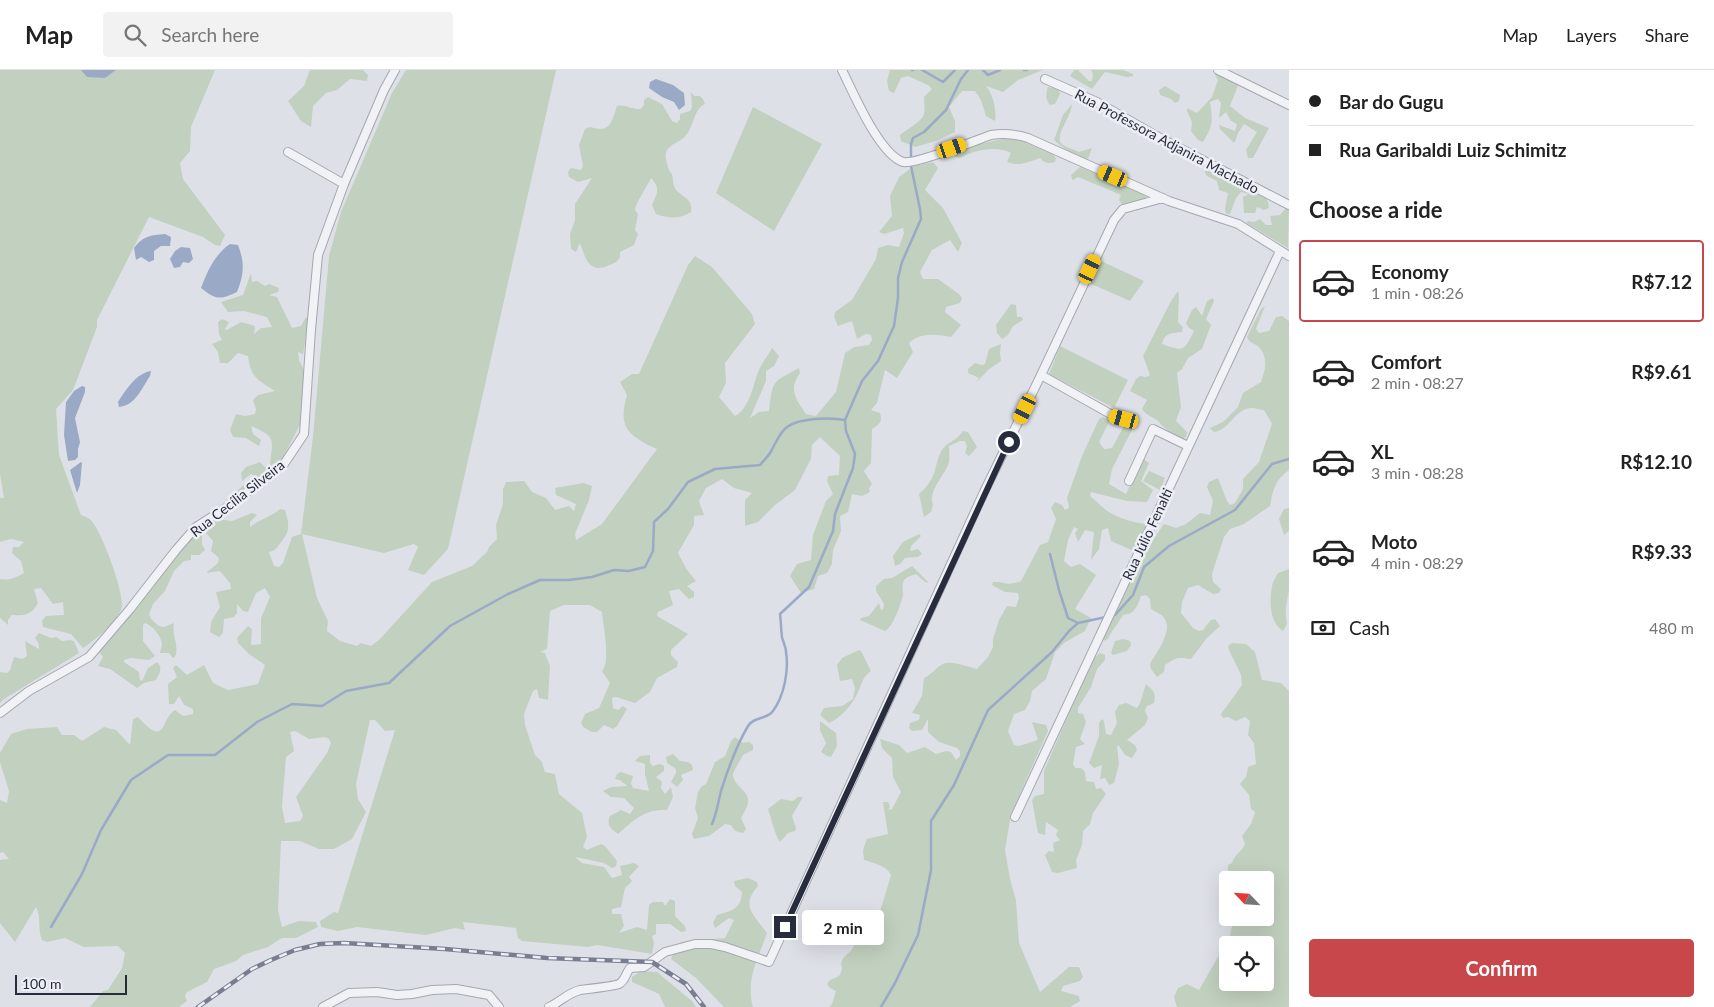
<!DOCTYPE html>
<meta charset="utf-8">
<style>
:root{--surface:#fff;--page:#f2f2f2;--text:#222;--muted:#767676;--line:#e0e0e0;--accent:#c8474b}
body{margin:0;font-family:Lato,sans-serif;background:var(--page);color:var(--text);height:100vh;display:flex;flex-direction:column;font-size:19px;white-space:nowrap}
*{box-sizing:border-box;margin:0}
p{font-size:16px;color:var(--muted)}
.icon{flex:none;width:28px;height:28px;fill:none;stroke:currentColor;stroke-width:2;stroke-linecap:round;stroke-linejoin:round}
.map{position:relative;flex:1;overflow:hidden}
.side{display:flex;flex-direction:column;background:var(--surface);width:425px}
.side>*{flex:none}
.top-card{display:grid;align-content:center;height:110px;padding:0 20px;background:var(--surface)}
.needle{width:32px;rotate:295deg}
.buttons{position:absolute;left:1219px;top:801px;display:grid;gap:10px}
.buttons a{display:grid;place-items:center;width:55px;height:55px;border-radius:5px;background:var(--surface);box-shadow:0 5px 20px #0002;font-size:25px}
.scale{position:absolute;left:15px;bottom:12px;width:112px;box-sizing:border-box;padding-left:5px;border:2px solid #282d3d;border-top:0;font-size:14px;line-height:18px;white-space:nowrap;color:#282d3d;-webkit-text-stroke:4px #edeff5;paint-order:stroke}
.end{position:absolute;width:22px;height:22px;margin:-11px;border:6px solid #282d3d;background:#fff;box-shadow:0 0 0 2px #fff}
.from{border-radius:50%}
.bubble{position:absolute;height:35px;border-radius:5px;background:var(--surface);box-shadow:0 5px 20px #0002;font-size:16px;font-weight:700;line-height:35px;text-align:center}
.car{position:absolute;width:15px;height:30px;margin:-15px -8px;border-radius:6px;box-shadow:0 0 4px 1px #0007;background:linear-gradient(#f5c518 24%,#345 0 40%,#f5c518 0 76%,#345 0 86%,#f5c518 0)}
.top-card b{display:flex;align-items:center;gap:18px;height:48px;font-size:19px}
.top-card b+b{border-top:1px solid var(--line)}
.top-card i{width:12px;height:12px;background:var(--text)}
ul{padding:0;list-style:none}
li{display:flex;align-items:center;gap:15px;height:82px;margin:0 10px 8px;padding:0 10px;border:2px solid transparent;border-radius:5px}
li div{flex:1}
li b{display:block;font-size:19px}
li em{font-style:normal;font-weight:700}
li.on{border-color:var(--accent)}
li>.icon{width:45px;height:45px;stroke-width:1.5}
h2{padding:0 20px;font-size:22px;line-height:60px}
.pay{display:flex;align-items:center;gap:12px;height:55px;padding:0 20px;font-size:19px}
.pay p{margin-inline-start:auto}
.button{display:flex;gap:10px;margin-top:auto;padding:10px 20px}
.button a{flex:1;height:58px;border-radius:5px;background:var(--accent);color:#fff;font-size:20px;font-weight:700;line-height:58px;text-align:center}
header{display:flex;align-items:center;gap:30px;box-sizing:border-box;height:70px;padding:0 25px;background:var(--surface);border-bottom:1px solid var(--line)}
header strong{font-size:24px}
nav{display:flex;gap:28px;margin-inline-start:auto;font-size:18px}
.search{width:350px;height:45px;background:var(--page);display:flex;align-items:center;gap:12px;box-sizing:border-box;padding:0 18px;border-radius:5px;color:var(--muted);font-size:19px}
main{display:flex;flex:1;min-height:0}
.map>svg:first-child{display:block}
.green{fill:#c2d0bf;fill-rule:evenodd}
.water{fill:#9aaac6}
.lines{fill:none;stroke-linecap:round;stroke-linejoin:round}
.stream{stroke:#9aaac6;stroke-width:2.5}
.minor-casing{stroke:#a4a7b1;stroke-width:10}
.minor{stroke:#f0f2f5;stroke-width:8}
.rail-casing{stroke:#787e90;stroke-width:4.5}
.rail{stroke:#edeff5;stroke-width:2.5;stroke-dasharray:8;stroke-linecap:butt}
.route{stroke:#282d3d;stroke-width:6}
.labels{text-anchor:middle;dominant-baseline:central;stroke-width:5;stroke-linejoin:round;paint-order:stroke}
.street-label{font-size:14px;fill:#282d3d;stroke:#edeff5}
</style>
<header>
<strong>Map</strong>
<div class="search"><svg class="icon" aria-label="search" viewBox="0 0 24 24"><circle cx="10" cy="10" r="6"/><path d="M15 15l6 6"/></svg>Search here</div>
<nav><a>Map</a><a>Layers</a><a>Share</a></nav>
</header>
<main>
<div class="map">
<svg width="1289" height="937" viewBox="0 0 1289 937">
<rect width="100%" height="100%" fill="#dee0e7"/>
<path class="green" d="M0 0H215L191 57 190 81 180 93 183 109 225 165 220 176 215 175 203 167 149 147 97 250V257L73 320 56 339 59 385 81 445C84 446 89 448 91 450 101 460 127 528 121 540 114 553 96 570 83 578L71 564 43 557 42 551 46 546 64 545 63 532 53 534 41 518 34 519 38 533C32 545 24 546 12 545L8 550V555L0 548V509C9 511 17 507 24 503L21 491 12 483 13 477H19L24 472 11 469 0 472V428H4L0 404Z
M310 0H363L368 5 367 11 350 9 337 20 326 23 313 36 311 57 301 51 288 31 304 16Z
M406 0H556L448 479 424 505 408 500 418 477 414 474 384 483 302 464 317 528 328 551 327 561 340 571 357 576 361 573 371 576 379 570 432 512 472 496 487 482 489 477 497 469 496 455 503 434V419L506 412 524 411 532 422 546 428 555 440 569 436 574 441 576 434 556 425 555 418 584 413 592 416 589 430 575 464 576 470 602 454 657 379C629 366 617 358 627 325L620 312 632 304H639L688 195 695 186 712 197 752 244 755 254 725 293 726 313 719 327 735 346C749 339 753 316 758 302 761 294 768 286 772 278L779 286 774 296 766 301V311L750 348 759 342 769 341C773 310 771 313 799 298L800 303C788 320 796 329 806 344L816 346 836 322 845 283 854 277 869 275 872 270 871 265 866 264 857 269 852 251 838 256 834 247 835 242 852 230 876 189 878 178 888 175 899 177 904 163 903 158 884 164 879 162 892 146 890 126 899 107 914 96 933 92 938 98 925 120 943 138 962 173 958 182 950 170 932 180 920 202 923 209H938L959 224 962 228 960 233 946 237 945 242 961 255 951 267C938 264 919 262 909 273L913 282 897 308 885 300 877 333 871 340 880 343C883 352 879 354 872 359L871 393 864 401 872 414 869 418 870 422 862 426 852 424 848 442 840 446 841 461 833 480 832 494 827 503 818 506 814 519 801 523 790 506 797 494 811 490 813 465 826 431 833 424 827 411 828 406 839 405 840 386 820 367 812 375 811 389 795 420 775 435 758 452 745 456V430L752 423 734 418 722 409 706 418 699 431 704 445 694 446V455L678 483 687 500 696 511 687 516 694 522V527L689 529 679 519 669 521 673 535 658 542 657 546 688 564 671 580V585L678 592 677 597 657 608 650 622 635 633 616 627 612 628 613 638 618 640 623 636 627 639 617 656 613 659 604 655 597 662H592L583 657 581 653 585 644 599 638 610 613 602 601C611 592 603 556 602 542L590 535H564L550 541 547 579 540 582 545 583 550 596 548 630 539 628 537 619 533 621 524 644 525 655 535 685 542 692 545 702 555 704 559 724 582 743 587 767 583 777 587 780 601 774 605 776 617 791 616 796 612 798 604 793 575 787 582 793 604 797 612 808 622 805 620 796 634 793 639 796 629 807 632 811 625 818 621 837 612 839V844H621L624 856 619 863 637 857 647 860 649 835 653 832H663L665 836 670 829 675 831V846L685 856 686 861 681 862 670 854H656V864L652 866 654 873 652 884 597 875 588 877 522 871 518 868 516 858 463 852 465 860 455 858 426 865 357 857 338 861 321 857 320 851 334 842 338 843 395 660 385 661 375 650H370L356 714 358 729 366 742 352 769 334 779H319L300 771H281L278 840 282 857 299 851 316 852 318 857 296 868H282L268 877 243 885 236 891 214 899 207 912 187 922 185 926 187 931 179 937H90L103 921 108 920 122 898 125 883 118 876 84 877 65 868 47 872 42 870C37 858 42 849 36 837L15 872 0 853V790L9 789 3 782 0 783V730L7 733 9 721 0 692V683L11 664 27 659 57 657 62 665H74L82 671 104 657 116 660 130 675 133 649 138 647C167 679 160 649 175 640L183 646 193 644V639L184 635 179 626 174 634H169L168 614 177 607 173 598 176 595 187 605 204 595 213 613 228 620 258 614 265 595 249 584 238 573 237 568 248 556 252 559 251 575 261 574V548L270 527 265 518 256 523 248 542 243 541 237 534V543L234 547 224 549 223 563 219 567 210 562 211 552 220 537 216 522 231 519 230 513 220 501 206 503 218 493 219 488 211 481 213 471 206 463 217 449 232 451 252 443 257 445 250 452V457C260 449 271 447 280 439L285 440C290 456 290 462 279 475 276 479 274 481 269 482L274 496 279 497 283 493 292 467 301 464 313 367 329 186 341 142 392 23ZM295 661 309 669 325 667 329 669 331 673 327 683 296 727 303 746 300 751 285 753 282 737 286 687 294 681 290 662Z
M890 0H1043L1018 10 1003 22 986 16C993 24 997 41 995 51L986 46 981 30 975 21H962L949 37 955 51V62L936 71 915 77 901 71 900 65C907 59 922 52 924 44 925 39 924 32 924 27L932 19 928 15 908 6 901 8 894 23 889 21 887 11Z
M1074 0H1078L1089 11H1092L1093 4 1091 0H1123L1133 4V6L1127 7 1105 2 1092 19 1070 6Z
M1218 3 1239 13 1230 36 1245 48 1269 58 1253 88H1248L1246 80 1257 62 1244 54 1238 63 1235 72H1233L1220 59 1219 55 1235 61 1237 54 1231 51 1226 42 1219 48 1221 33 1218 29 1210 32C1213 51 1213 56 1203 72L1198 70 1191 61 1192 52 1187 41V38L1197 43 1212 27 1218 10 1215 5Z
M1165 16 1180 25 1179 31 1175 33 1171 29 1160 25 1159 20Z
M1048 17 1058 19 1060 24 1055 34 1050 35C1045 29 1046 24 1048 17Z
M691 22 694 26H700L703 29 705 34C694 39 694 55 687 64 680 75 663 73 666 90 668 96 668 100 672 104 673 109 673 116 676 120 684 128 693 129 691 142 680 149 669 149 656 144L652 135C657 123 661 119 651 108 647 117 635 134 635 140L638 144 635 160 638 164 634 175 620 182V187C617 193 612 194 607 196 588 204 585 186 580 173L576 182 571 179 570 164 575 150V134L592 108 578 112 569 107 568 102 571 98 581 100 583 96 579 75 585 59 590 57C611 63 611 53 617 36 625 34 632 40 641 39L644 35V30L648 27 662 34 672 51 677 53 680 49V44L690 41 692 37Z
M1072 34C1072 46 1055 64 1061 73 1065 78 1074 79 1079 82L1092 78 1088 89C1076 86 1063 79 1054 70L1063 45Z
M753 37 822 74 774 161 716 123Z
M1007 68 1022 71 1054 85 1056 89 1055 92C1048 94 1044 93 1040 88 1028 92 1019 97 1007 92L1011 83C997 75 974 80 960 88L955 87 956 82 980 74Z
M1080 97 1145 125 1147 126 1144 129 1122 134 1119 130 1121 125 1078 107 1073 110 1072 109 1071 105Z
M1210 98 1232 107 1242 118C1256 119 1268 121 1269 138L1264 140 1257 137 1255 143H1244L1243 127 1249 124 1241 122 1236 128 1230 144H1226L1225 139 1228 123 1219 120 1217 111 1207 106 1205 103V99Z
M1285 139H1289L1288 178 1246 153 1248 151 1254 152 1260 149 1266 155H1272L1270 146 1280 145Z
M1101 191 1144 211 1130 231 1089 213Z
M251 203 252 212 257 211 265 216 269 214 279 218 278 222 269 225 277 227 292 258 301 256 306 247 309 250C305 261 306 272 303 284L298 282 299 290 305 302 302 351 282 389 273 399 222 433 255 406 251 404 242 411 241 403 246 397 260 392 265 397 270 396C272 369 278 368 251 356L253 364 261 370 259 376 246 368 233 367 230 360 236 344 245 346 255 344 256 339 253 330 258 325 275 321C257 309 251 308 248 286L238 283 228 293H220L218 282 212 274 222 270 219 264 218 252 222 249 229 252 225 259 227 260 241 252 255 256 254 264 261 258 272 257 267 247 244 241 228 242 221 232 243 225Z
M1178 221 1179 226 1178 252 1183 257 1182 262C1172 263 1164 263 1162 274 1184 282 1184 281 1194 261L1188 257 1186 253 1192 240 1196 237 1202 246 1207 231 1213 228 1214 231 1206 249 1211 255 1202 279 1188 288 1182 299 1177 303 1181 337 1176 351 1187 362 1186 367 1182 369C1174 364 1165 360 1159 352 1154 347 1146 346 1142 339L1147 330 1130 321 1136 309 1140 306 1146 307 1150 305 1143 286 1171 231Z
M1011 234 1016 235 1017 247H1022L1023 250 1013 256 1008 265 1002 269 997 263 996 255Z
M1265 236 1256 259 1259 263 1269 261 1276 247 1282 246 1289 251V400C1275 410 1273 420 1270 436L1244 454 1230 459 1224 467 1212 504 1213 512 1221 519 1219 523 1213 524 1198 515 1188 518 1182 532 1181 543 1193 558 1199 561 1203 560 1211 550 1215 549 1220 556 1206 569 1191 589C1178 587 1176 587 1165 595L1164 602 1157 607 1151 599 1150 594C1156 583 1174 560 1164 548 1162 544 1155 542 1151 539L1150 529 1146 525 1141 526C1137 537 1135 544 1123 545 1118 554 1112 560 1108 569L1104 571 1103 568C1120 528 1139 489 1164 454L1176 458 1186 454 1200 443 1210 445 1213 431 1207 417 1209 412 1218 408 1227 431 1230 435 1235 433 1243 419V409L1259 392 1272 354 1264 340C1260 340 1256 338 1252 338 1235 338 1230 360 1214 362L1210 358 1223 352 1238 337 1243 323 1261 312C1265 300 1269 289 1259 277 1255 273 1250 274 1247 267L1261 239Z
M1001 274 1000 283 1001 291 988 300 976 313 979 308 968 303V299L975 293 982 295 985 294 989 279Z
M1060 276 1128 310 1114 338 1049 304Z
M1103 347 1110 350 1099 372 1104 379 1112 378 1126 352 1134 356 1112 399 1109 414 1126 424 1140 393 1144 389 1149 393 1141 411 1153 420 1147 432 1127 431 1091 422 1090 426C1097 431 1102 438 1109 442 1121 449 1134 453 1148 454L1136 482 1111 471 1108 458 1102 460 1099 479 1091 490 1094 462 1085 460 1078 472 1075 463 1078 459 1074 457 1068 470 1064 491 1071 497 1080 494 1096 505 1075 539 1091 548 1085 561 1064 573 1055 582 1046 609 1032 621 1030 631 1025 640 1014 644 1008 661 1014 675 1019 676 1038 670 1032 652 1046 655 1048 661 1011 744 1005 780 1010 809 1016 830 1019 873 1040 922 1069 897H1079L1083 907 1080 911 1063 916 1061 921 1079 926 1080 931 1070 937H829L832 934 836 921 830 918 827 914 830 910 837 907 840 905 842 899 841 893 844 887 851 881 856 872 879 845 891 805C886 795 873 793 864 790L863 780 867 769 888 764 883 732H888L890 737 888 740 892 739 901 722 893 707 892 688 882 678 880 669 899 675 907 683 925 677 936 684 946 681 951 682 956 690 960 686V681L957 678 939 672 928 662V649L922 660 912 661 909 658 910 653 919 650 920 645 912 643 922 626 924 608C931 605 935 599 941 595 950 589 966 597 977 599L988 587 993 577V569L999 550 1007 536 1016 537 1019 528 1018 523 1005 522 992 515 993 512C1006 511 1006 517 1021 511L1040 475 1048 472 1056 449 1051 438 1055 432 1062 435 1065 440 1069 438 1067 428 1082 386 1099 349Z
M963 361 968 362 977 377 969 386 965 383 967 376 965 371H960L949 376C949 382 950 387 949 392 945 406 927 421 933 435L931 442 924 447 919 424C926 418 933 409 935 400 937 393 938 387 942 380 947 372 957 371 963 361Z
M1149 401 1165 408 1160 420 1143 411Z
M1289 438V461L1284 465 1279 449 1284 439Z
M200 460 202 461V474L205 480 199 485H191V490L184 491 174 501 165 521 153 534 149 544 151 549 159 556 164 557 174 553C171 565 180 575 175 587L173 588 169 583H160C160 580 162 577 162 574 161 566 153 556 145 553L143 555V571L155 586 149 590 131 588 124 590V592L139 602 140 610 142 611 148 598 157 592C163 598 160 603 156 610L144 613 137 618 110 599 98 596 103 587 99 582 195 463Z
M919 464 921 466 911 476 910 481 918 479 922 484 918 487 905 488 900 494 895 496 893 486 903 472Z
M912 496 929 513 925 512 916 504C911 506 904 507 903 513 902 516 903 522 903 525 901 534 893 557 885 561L860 550 861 548 869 546 879 533 881 540 883 539 884 534 876 521V516L884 509 892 508Z
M1289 499C1289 506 1289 513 1289 520 1287 532 1284 542 1287 554L1283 561C1270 553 1269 532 1272 517 1272 513 1276 507 1278 503Z
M39 563 51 568 56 567 62 571 70 570 74 571 79 583 4 629 0 633V602L7 603 10 600 14 587 22 589 27 586 25 571 39 579V574L35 568Z
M1123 569 1130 571 1131 575 1127 581 1113 585 1111 583 1115 571Z
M1232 573 1246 574 1255 582 1262 610 1281 613 1289 621V937H1177L1174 927 1178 918 1187 914 1199 920 1230 866 1232 856 1238 849 1230 848H1265V810H1228V795L1232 793C1236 782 1241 783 1245 774L1242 766 1251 754 1255 742 1251 739 1249 725 1240 714 1246 707 1248 697 1256 694 1254 673 1248 665 1250 651 1245 647 1236 651 1228 647 1223 648 1221 644 1242 615 1241 605 1229 580 1228 576ZM1228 875H1265V912H1228Z
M859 580 861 581 871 601C860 609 862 617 855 628 849 638 840 648 829 653L820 645 824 638 842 636 853 629 855 618 852 609 840 611 837 595 842 588Z
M1100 583 1105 585V590L1097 599 1091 617 1078 638V643L1083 644 1086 652 1080 669 1085 674 1076 677 1073 694 1075 698H1081L1085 702 1086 711 1094 712 1096 719 1101 718 1106 724 1093 743 1090 754 1083 761 1082 775 1076 790 1077 798 1058 803 1052 802 1045 785 1049 781 1054 782 1053 773 1060 770 1056 765 1058 760 1046 752 1045 765 1038 763 1032 730 1035 726 1044 724V701L1092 590Z
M1146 614C1154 621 1156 623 1154 633L1147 636 1145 641 1148 648 1145 655 1127 670 1135 675 1137 680 1132 688 1125 685 1119 676H1117L1119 694 1114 713 1109 715 1105 708 1100 709 1102 695 1094 698 1089 693 1099 666V653L1102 649 1104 651 1106 664 1111 665 1117 653 1115 642 1119 635 1126 633 1137 638C1141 634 1143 621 1146 614Z
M820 651 836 663 837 676 831 687 827 686 821 682 826 673 820 660Z
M735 667 743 673 749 672 753 675V680L743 685C741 689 732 703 733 706 735 717 750 721 748 733 747 738 743 744 741 748L746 759 743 763C737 762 734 761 731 755L725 754 709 766 694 769 692 764 698 748 695 738 698 722 701 717 706 714 715 692 725 686 731 671Z
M673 684 680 691 688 692 692 695 693 700 681 705 683 710 677 717 671 712 676 703V699L667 693 666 687Z
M650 685V693L653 696 660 694 664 696V701L656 707 662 712 661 718 665 724 671 717 673 727 667 740C644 739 634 750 618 764 611 759 606 755 610 746L621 740 630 744 634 738 624 728 611 727 603 721 611 717 627 716 620 710 615 709 617 704 621 702 633 706 631 713 633 718 649 721 645 704V694L635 691 640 686Z
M798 727H803L792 746 796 758 795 761 788 763 780 772C774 763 772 750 768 739L781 729 793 731Z
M748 808 757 812 758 816C740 836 754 845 767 863 759 887 745 910 753 937H724L696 908 671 889 675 878 681 872 725 868 734 850 729 848 715 858 713 853 717 845C732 841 741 839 742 822L735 816 734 811Z
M641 901 657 902 692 931 696 937H665L659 924 632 912V907Z"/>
<path class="water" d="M81 0H116L105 8 87 7Z
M656 9 673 15 684 23 685 35 679 40 674 32 662 27 649 18 650 12Z
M165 164 171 167 170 176H161L154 181V190L149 192 141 187 136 190 134 178C143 166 151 165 165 164Z
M230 174 238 175C245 193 244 204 237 222 220 230 216 230 201 218 207 202 215 184 230 174Z
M181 177 190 178 193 189 189 193 183 192 180 197 174 198 170 189 175 181Z
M151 301 150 306C142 318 135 336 119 337L118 332C125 321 136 303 151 301Z
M82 316 85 317V322L75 348 80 372 78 379V387L75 390 68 391 64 365 66 332 74 321Z
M81 392 82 393 80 415 77 423 70 400Z"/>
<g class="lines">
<path class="stream" d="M912 0H913
M922 0 943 12 955 0
M983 0 988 5 1000 0
M1024 0H1027
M1050 484 1059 520 1068 548 1078 553 1106 547
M1111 546 1115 545 1133 525 1144 497 1169 476 1235 440 1272 394 1289 389
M712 754C717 742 718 733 721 721 727 702 738 673 748 656 754 646 767 650 773 641 784 626 789 601 786 582 786 577 783 572 782 567 781 560 781 552 780 544L809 517 833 461 835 444 853 398 855 384 846 361 845 350 862 311 878 291 894 256 898 228V208L902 192 921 149 920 139 911 96V74L913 68 924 62 946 40 961 9 968 0
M51 857 82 804 101 760 131 710 168 685H215L257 652 292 634 322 636 346 621 389 613 450 556 508 524 540 510H569L592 507 614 500 629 501 645 497 653 481 654 452 668 439 688 412 715 399 760 395C763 391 767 388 770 383 775 375 779 363 787 357 799 348 830 347 845 350
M881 937 895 913 918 865 931 800V751L954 715 988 640 1052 582 1069 561 1078 553"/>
<defs>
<path id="minor" d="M842 0C853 22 879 84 903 92 914 95 977 70 991 65 1004 63 1015 64 1028 68L1169 131 1238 154 1289 186
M1218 0 1289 35
M1045 9 1097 32 1162 69 1289 135
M288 82 344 114
M1041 305 1114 346 1124 349
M1129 411 1153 359 1188 376
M0 643 29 621 89 587 130 539 176 480 196 457 229 436 284 394 304 364 311 260 318 185 344 114 384 20 395 0
M1015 747 1280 181
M323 937 349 923 377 922 397 925 412 924 432 920 456 919 489 925 499 937
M549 937C560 932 568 923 580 920 588 919 615 916 619 914 625 911 626 903 630 898L644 897 665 882 695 874H711L725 877 769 892 984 422 1041 305 1114 150 1123 139 1163 128"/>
</defs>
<use href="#minor" class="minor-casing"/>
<use href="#minor" class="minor"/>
<defs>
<path id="rail" d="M198 937 252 899 271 890 295 880 320 874 344 873 445 879 547 888 652 892 686 914 704 937"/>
</defs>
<use href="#rail" class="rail-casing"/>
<use href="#rail" class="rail"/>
</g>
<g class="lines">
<path class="route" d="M785 857 1009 372"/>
</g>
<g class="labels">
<g class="street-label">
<text transform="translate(1167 71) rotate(28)">Rua Professora Adjanira Machado</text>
<text transform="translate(237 428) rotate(-38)">Rua Cecília Silveira</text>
<text transform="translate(1147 464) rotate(-65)">Rua Júlio Fenalti</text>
</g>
</g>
</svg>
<div class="buttons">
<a><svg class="needle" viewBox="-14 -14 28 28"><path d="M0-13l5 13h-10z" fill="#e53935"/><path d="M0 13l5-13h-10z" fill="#767676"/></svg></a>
<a><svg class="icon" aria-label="locate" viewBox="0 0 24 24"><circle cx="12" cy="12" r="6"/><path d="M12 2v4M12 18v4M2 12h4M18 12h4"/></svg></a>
</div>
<div class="scale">100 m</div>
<i class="end from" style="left:1009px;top:372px"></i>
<i class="end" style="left:785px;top:857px"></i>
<div class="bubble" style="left:802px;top:840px;width:82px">2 min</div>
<i class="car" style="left:952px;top:78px;rotate:71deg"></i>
<i class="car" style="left:1113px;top:106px;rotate:293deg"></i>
<i class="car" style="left:1090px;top:199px;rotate:25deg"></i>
<i class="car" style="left:1025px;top:339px;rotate:206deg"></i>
<i class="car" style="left:1124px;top:349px;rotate:285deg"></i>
</div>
<section class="side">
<div class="top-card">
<b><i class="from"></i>Bar do Gugu</b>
<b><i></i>Rua Garibaldi Luiz Schimitz</b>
</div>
<h2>Choose a ride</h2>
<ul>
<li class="on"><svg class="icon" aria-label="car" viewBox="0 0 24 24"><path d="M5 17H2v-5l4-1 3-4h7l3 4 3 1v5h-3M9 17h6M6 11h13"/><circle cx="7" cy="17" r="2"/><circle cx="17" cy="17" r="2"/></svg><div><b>Economy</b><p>1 min · 08:26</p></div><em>R$7.12</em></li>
<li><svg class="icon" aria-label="car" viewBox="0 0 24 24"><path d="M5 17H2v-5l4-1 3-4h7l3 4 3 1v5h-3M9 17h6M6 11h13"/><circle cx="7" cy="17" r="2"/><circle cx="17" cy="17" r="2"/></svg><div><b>Comfort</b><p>2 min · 08:27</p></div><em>R$9.61</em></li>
<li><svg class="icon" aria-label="car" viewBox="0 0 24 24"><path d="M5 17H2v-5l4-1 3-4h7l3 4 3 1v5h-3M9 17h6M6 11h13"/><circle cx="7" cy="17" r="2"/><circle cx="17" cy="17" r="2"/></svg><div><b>XL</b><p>3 min · 08:28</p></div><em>R$12.10</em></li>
<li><svg class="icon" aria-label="car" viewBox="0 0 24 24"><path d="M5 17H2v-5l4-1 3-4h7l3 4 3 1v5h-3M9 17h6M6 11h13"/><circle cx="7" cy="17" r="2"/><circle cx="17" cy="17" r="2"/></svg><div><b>Moto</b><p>4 min · 08:29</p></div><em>R$9.33</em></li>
</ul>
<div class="pay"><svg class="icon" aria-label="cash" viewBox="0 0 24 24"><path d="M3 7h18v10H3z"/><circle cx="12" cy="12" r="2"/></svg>Cash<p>480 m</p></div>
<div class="button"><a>Confirm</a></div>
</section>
</main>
